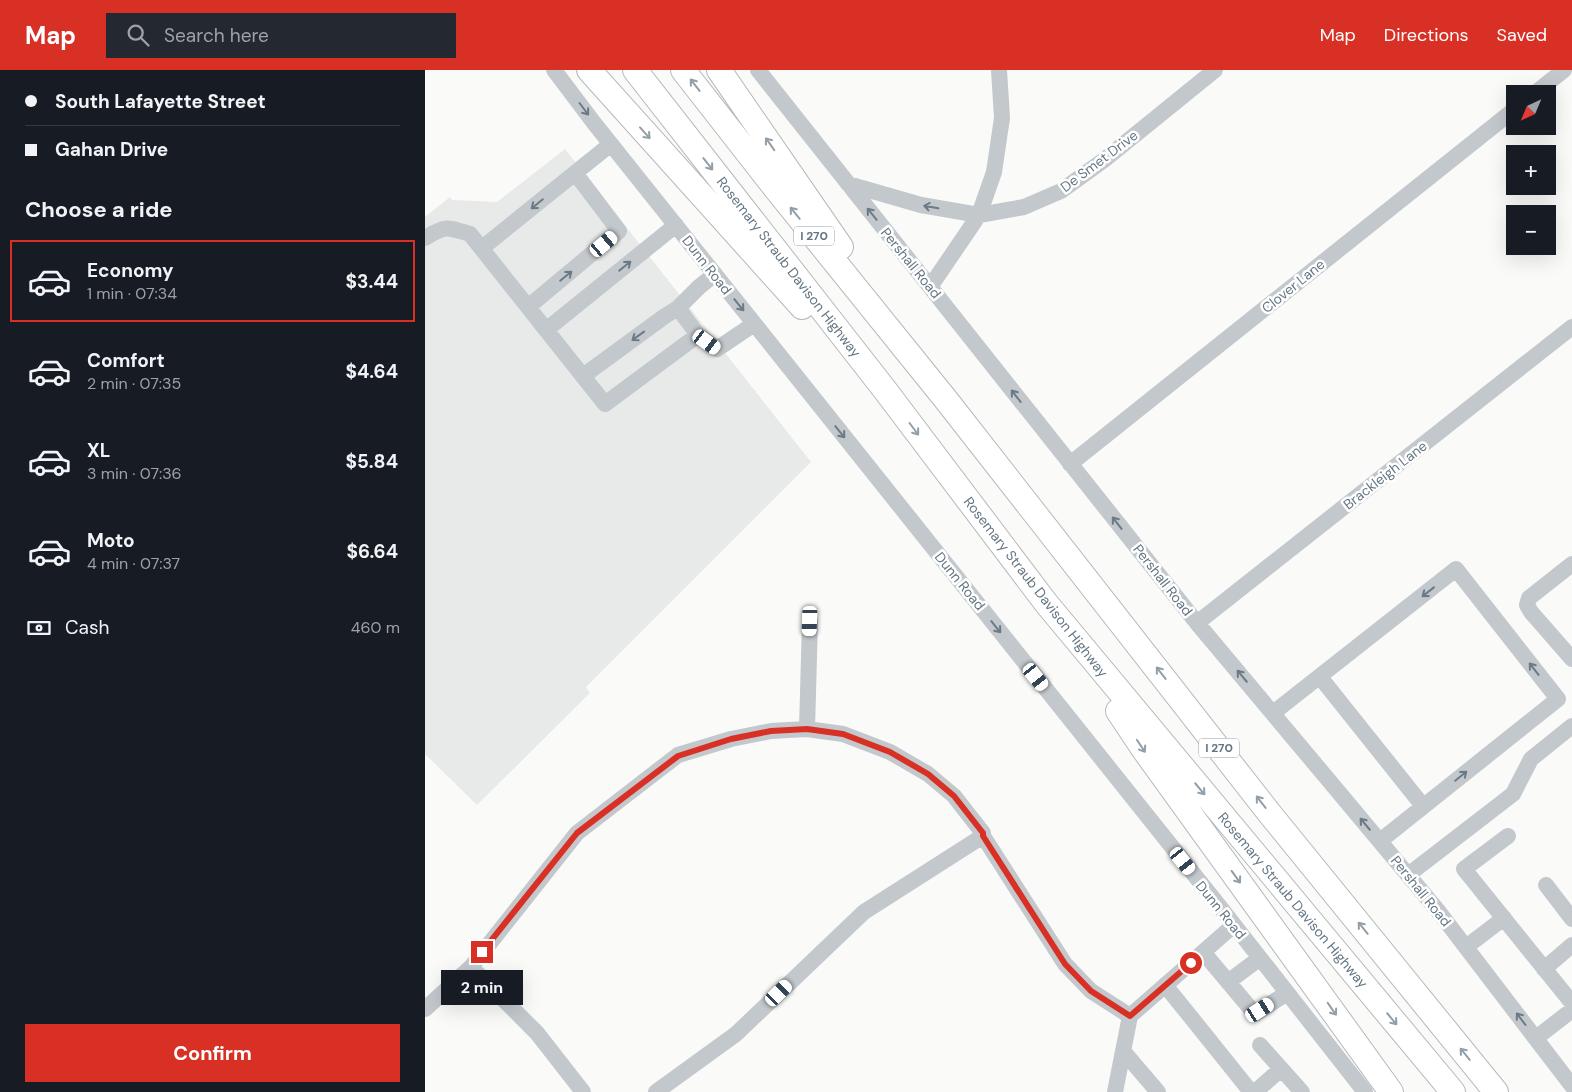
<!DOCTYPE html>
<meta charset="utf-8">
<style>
:root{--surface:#171b24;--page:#242831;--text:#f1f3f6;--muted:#9ea1a6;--line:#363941;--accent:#d93025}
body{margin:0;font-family:"DM Sans",sans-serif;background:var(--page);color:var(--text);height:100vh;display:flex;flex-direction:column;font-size:19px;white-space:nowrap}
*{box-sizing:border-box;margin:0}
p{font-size:16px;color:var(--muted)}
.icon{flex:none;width:28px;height:28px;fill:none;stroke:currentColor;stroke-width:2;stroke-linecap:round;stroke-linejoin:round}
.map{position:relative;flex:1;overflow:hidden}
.side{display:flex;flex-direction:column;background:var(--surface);width:425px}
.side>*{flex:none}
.top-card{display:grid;align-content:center;height:110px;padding:0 25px;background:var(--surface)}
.needle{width:32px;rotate:224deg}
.controls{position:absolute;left:1081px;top:15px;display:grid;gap:10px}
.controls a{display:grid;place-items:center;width:50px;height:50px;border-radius:0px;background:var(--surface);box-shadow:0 5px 20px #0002;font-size:25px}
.end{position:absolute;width:22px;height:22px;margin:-11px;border:6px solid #d93025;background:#fff;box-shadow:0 0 0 2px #fff}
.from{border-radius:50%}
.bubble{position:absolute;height:35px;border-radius:0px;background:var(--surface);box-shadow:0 5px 20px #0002;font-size:16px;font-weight:700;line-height:35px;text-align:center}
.car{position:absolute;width:15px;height:30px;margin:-15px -8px;border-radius:6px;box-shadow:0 0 4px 1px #0007;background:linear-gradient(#fff 24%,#345 0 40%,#fff 0 76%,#345 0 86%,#fff 0)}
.top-card b{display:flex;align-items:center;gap:18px;height:48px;font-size:19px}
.top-card b+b{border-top:1px solid var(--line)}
.top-card i{width:12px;height:12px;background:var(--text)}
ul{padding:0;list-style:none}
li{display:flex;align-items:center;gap:15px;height:82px;margin:0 10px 8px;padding:0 15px;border:2px solid transparent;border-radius:0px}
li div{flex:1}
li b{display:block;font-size:19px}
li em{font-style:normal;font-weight:700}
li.active{border-color:var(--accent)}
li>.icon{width:45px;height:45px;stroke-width:1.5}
h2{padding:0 25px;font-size:22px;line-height:60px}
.pay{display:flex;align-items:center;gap:12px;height:55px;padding:0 25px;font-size:19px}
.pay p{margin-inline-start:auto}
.action{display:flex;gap:10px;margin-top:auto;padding:10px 25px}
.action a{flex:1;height:58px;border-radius:0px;background:var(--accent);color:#fff;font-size:20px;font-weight:700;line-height:58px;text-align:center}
header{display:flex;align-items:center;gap:30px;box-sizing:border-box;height:70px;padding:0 25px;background:var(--accent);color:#fff}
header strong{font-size:24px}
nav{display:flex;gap:28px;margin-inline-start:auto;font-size:18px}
.search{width:350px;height:45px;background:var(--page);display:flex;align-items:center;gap:12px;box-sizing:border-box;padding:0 18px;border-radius:0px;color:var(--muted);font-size:19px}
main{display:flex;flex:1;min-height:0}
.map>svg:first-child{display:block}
.built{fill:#e8e9e9}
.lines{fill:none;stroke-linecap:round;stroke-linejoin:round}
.highway-casing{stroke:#b4b9bd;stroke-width:26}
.minor{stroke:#c3c8cc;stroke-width:16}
.highway{stroke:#fff;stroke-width:24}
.oneway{stroke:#939fa8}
.oneway2{stroke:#6a7a87}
.route{stroke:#d93025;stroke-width:6}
.labels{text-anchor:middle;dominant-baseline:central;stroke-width:5;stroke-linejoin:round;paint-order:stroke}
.shield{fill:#fff;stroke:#939fa8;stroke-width:1}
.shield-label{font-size:12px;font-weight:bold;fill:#657683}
.street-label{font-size:14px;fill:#657683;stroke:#fff}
</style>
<header>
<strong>Map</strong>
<div class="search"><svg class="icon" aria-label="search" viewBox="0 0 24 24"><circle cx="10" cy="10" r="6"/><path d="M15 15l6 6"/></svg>Search here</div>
<nav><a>Map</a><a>Directions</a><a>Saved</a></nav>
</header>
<main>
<section class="side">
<div class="top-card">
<b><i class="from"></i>South Lafayette Street</b>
<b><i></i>Gahan Drive</b>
</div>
<h2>Choose a ride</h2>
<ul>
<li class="active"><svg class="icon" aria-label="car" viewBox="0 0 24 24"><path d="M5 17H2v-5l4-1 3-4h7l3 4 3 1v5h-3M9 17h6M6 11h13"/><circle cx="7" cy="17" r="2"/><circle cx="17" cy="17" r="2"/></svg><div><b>Economy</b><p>1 min · 07:34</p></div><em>$3.44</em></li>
<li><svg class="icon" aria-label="car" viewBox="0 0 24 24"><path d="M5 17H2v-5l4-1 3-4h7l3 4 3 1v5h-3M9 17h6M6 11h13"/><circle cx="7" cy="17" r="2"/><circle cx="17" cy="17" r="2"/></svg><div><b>Comfort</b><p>2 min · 07:35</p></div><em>$4.64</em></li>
<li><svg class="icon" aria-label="car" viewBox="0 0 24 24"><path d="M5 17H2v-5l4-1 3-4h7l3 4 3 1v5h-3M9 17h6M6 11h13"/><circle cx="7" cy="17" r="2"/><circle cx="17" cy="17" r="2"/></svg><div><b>XL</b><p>3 min · 07:36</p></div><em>$5.84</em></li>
<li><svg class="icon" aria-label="car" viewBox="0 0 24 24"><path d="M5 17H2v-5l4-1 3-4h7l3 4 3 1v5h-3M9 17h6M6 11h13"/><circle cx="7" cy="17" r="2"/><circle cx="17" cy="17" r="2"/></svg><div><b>Moto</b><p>4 min · 07:37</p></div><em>$6.64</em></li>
</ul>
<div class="pay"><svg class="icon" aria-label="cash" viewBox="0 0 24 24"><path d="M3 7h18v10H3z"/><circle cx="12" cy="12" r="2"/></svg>Cash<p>460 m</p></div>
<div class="action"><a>Confirm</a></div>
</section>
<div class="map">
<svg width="1147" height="1022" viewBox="0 0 1147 1022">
<rect width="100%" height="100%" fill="#fafaf8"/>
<path class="built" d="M140 79 386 392 161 617 165 623 52 735 0 684V147L25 127 27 130 72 132Z"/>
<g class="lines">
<defs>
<path id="highway" d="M164 0 377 237
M210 0 460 320 621 533 1028 1022
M258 0 351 119 522 331 845 744 1071 1022
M294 0 416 177
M693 641 719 680 966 1022"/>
</defs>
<use href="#highway" class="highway-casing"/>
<path class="minor" d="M129 0 169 53 795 837 940 1022
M333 0 772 553 1014 842 1147 1016
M1109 24 1139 0
M423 114 496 135 554 145 599 137 636 121 679 90 790 0
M0 168C21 155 22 157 45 164L180 334 273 265
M57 178 186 74
M505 217 554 145 569 102 577 48 574 0
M103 237 194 161 150 103
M253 238 273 265 292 279 329 254
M121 260 251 155
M158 306 240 246 253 238 274 217 290 204
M645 394 1090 39
M1147 494 1104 528 1102 535 1106 542 1147 589
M772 553 1147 257
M895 607 998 736
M848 643 1031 499 1133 629 955 771
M382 659 385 551
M1083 766 1039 799 1147 933
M983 805 1088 724 1106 689 1147 656
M1121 815 1147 849
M1041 877 1079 848
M778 882 830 944 862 923
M46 897 112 963 158 1022
M1119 899 1147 875
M803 912 835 888
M740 915 826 1022
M0 939 46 897 152 763 253 685 306 669 346 661 382 659 418 664 465 682 503 704 529 726 558 763V766L640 894 666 921 705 946
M1111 968 1147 940
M835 975 877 1022
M698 981 733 1022
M231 1022 311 964 439 842 558 766
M690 1022 705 946 809 855
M830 1022 856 999"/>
<use href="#highway" class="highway"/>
</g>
<defs><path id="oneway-shaft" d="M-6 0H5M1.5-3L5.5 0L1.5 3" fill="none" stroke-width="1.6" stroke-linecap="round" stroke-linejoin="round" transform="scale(1.25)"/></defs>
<g class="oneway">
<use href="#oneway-shaft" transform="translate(270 15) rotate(-128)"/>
<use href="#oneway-shaft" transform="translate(220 63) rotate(48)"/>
<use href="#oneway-shaft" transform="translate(345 74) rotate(-125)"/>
<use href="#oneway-shaft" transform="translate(283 94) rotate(52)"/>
<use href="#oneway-shaft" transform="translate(370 143) rotate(-129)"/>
<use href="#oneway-shaft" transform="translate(489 359) rotate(53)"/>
<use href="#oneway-shaft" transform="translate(736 603) rotate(-128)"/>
<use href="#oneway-shaft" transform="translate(716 676) rotate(56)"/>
<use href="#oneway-shaft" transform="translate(775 719) rotate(50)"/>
<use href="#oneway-shaft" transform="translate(836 732) rotate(-128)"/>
<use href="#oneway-shaft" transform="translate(811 807) rotate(54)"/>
<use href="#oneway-shaft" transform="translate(938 858) rotate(-129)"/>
<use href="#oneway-shaft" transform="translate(907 939) rotate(55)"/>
<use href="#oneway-shaft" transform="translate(967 949) rotate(50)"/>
<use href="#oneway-shaft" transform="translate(1040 984) rotate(-129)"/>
</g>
<g class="oneway2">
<use href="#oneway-shaft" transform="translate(159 39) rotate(53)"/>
<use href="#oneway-shaft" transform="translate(112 134) rotate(141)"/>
<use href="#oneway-shaft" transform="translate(506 137) rotate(-170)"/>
<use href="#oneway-shaft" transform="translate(447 144) rotate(-129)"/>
<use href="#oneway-shaft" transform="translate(200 196) rotate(-39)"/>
<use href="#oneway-shaft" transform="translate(141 206) rotate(-39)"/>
<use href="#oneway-shaft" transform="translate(314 235) rotate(51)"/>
<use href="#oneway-shaft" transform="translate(213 266) rotate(144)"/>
<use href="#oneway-shaft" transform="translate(591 326) rotate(-128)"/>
<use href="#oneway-shaft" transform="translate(415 362) rotate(51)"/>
<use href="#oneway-shaft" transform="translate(692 453) rotate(-128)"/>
<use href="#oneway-shaft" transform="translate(1003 522) rotate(142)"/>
<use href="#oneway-shaft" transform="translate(571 557) rotate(51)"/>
<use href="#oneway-shaft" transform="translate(1109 599) rotate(-128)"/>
<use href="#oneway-shaft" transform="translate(817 606) rotate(-130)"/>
<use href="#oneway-shaft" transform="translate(1036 706) rotate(-39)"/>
<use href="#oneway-shaft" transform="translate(940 754) rotate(-130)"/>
<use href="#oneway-shaft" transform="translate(1096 949) rotate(-127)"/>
</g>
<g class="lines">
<path class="route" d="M57 882 152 763 253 686 306 669 346 661 382 659 418 664 465 682 503 704 529 726 558 763V766L640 894 666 921 705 946 766 893"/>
</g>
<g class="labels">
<g class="shield">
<rect x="369" y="156.5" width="40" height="19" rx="4"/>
<rect x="774" y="668.5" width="40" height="19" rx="4"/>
</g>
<g class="shield-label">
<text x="389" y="166">I 270</text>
<text x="794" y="678">I 270</text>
</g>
<g class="street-label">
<text transform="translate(674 91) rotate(-37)">De Smet Drive</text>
<text transform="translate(486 193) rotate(51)">Pershall Road</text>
<text transform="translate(282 195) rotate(52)">Dunn Road</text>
<text transform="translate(364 197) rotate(52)">Rosemary Straub Davison Highway</text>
<text transform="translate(868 216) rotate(-39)">Clover Lane</text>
<text transform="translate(960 405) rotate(-38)">Brackleigh Lane</text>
<text transform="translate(738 510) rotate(52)">Pershall Road</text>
<text transform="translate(535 511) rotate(51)">Dunn Road</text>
<text transform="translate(611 517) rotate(52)">Rosemary Straub Davison Highway</text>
<text transform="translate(996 821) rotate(51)">Pershall Road</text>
<text transform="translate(868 830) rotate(50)">Rosemary Straub Davison Highway</text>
<text transform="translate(796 840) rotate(51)">Dunn Road</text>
</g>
</g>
</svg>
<div class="controls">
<a><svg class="needle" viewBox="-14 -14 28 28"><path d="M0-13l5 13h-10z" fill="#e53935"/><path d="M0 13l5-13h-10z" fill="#9ea1a6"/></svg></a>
<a>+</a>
<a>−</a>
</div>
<i class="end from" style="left:766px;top:893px"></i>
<i class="end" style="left:57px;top:882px"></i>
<div class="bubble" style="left:16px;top:900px;width:82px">2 min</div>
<i class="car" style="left:179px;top:174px;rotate:50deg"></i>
<i class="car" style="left:282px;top:272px;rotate:126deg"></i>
<i class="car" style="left:385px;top:551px;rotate:182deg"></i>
<i class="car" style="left:611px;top:607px;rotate:141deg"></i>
<i class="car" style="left:758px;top:791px;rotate:141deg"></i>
<i class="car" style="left:354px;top:923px;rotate:46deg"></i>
<i class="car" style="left:835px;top:940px;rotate:57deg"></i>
</div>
</main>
